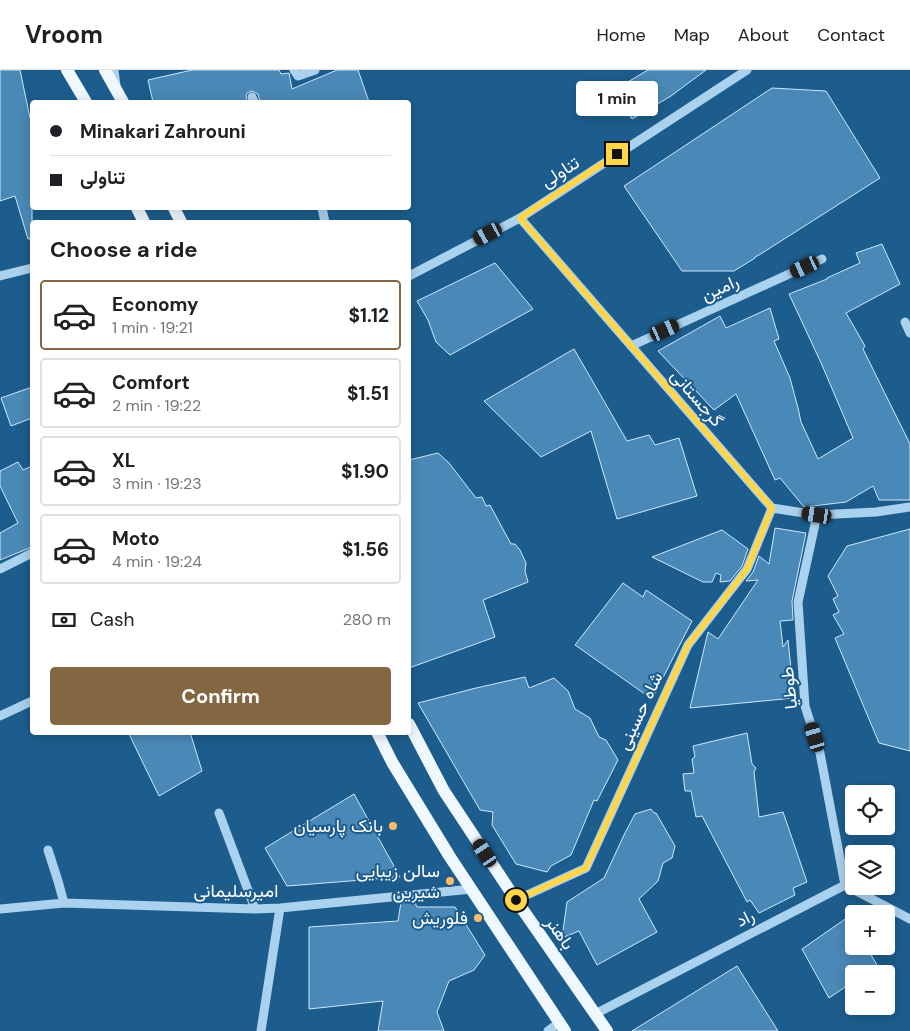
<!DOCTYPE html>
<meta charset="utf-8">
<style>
:root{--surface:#fff;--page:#f2f2f2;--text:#202124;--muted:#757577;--line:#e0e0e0;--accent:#836743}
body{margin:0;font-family:"DM Sans",Vazirmatn,sans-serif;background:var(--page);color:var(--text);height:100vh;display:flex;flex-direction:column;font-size:19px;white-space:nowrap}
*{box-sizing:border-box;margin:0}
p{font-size:16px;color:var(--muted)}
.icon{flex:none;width:28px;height:28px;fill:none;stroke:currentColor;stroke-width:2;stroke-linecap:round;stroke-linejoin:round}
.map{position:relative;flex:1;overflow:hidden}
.details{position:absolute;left:30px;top:150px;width:381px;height:515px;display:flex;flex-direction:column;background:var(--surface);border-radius:5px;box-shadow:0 2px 12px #0003}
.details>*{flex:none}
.banner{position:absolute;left:30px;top:30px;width:381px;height:110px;border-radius:5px;box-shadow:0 2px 12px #0003;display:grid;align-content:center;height:110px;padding:0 20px;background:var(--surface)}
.controls{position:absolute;left:845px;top:715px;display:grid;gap:10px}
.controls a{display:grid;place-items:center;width:50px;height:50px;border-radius:5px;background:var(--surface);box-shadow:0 2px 12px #0003;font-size:25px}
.end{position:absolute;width:22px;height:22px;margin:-11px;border:6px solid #ffd54a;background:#111;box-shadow:0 0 0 2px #111}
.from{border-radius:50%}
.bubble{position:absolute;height:35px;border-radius:5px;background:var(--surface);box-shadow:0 2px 12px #0003;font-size:16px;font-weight:700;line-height:35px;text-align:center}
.car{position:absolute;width:15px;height:30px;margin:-15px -8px;border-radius:6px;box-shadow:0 0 4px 1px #0007;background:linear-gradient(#222 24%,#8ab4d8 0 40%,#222 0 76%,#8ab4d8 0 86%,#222 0)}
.banner b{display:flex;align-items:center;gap:18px;height:48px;font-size:19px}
.banner b+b{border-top:1px solid var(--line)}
.banner i{width:12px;height:12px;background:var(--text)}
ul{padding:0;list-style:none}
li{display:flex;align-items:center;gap:15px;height:70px;margin:0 10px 8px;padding:0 10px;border:2px solid var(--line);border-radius:5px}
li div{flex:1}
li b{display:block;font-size:19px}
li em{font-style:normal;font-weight:700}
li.on{border-color:var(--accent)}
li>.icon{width:45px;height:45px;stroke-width:1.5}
h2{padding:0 20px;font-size:22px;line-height:60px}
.pay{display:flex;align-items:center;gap:12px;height:55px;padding:0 20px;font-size:19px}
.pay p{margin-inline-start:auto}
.button{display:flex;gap:10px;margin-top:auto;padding:10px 20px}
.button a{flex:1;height:58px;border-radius:5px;background:var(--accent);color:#fff;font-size:20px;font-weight:700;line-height:58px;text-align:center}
header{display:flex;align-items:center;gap:30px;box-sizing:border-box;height:70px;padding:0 25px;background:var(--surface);border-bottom:1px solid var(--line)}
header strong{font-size:24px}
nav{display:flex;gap:28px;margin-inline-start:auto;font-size:18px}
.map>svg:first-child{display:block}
.building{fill:#4a89b7;stroke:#cfe8f9}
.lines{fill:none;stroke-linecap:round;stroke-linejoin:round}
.minor{stroke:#aad1ed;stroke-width:9}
.major{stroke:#f0f8ff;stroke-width:12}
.route{stroke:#ffd54a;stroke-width:6}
.poi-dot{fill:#fdbd68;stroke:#1d5d8d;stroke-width:2}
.labels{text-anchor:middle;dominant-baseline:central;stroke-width:4;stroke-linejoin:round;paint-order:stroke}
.street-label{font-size:18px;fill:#fff;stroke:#1d5d8d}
.poi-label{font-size:18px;fill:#fff;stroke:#1d5d8d;text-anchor:end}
</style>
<header>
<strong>Vroom</strong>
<nav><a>Home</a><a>Map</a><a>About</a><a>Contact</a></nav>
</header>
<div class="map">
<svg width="910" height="961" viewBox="0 0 910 961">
<rect width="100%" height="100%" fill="#1d5d8d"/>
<path class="building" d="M0 0H20L30 48 32 47V169H28L15 126 0 131Z
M192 0H279L281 4 289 3 292 19 337 0H358L369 32H260L258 24 252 21 247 23 246 26 247 32H153L148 10Z
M648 0H706L671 26 632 49 614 20Z
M772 18 826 21 880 108 759 185 755 187V188L734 201H682L624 116Z
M882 174 900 214 846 243 865 276 863 279 910 374V430H879L873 416 846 432 804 437 780 408 775 410 736 324 714 340 658 281 720 246 726 258 770 238 779 269 774 271 790 308 798 338 801 352 818 389 853 368 822 295 789 224 827 209V208L860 193 856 183Z
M495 193 533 239 450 285 436 272 428 250 417 231Z
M574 279 627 371 649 365 655 375 679 368 697 426 617 449 591 361 541 387 484 331Z
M32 317V348L11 356 1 328Z
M438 383 449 393 476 428 482 427 486 436 490 435 511 474H515L520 480 526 493 525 501 528 512 483 530 495 567 409 598V390Z
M18 392 23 400 32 396V477L0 490V463L18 453 0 416V401Z
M775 458 806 463 792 531 793 550 780 551 783 577 788 570 794 628 690 638 708 562 718 569 758 510 746 511 753 502 759 486 769 494Z
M910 459V681L879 673 835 568 844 564 833 545 839 542 833 529 838 526 828 506 847 476Z
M722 460 748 479 742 496 730 511 720 512 721 505 716 503 712 512H703L652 487Z
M623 513 643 527 646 520 692 551 652 629 575 575Z
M525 607 529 618 554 608 568 621 575 639 590 648 599 667 606 670 618 690 597 731 594 730 571 785 551 796 547 802 516 794 492 755 493 742 480 740 418 633 476 618Z
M128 662H190L202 701 159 726Z
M747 663 752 694 756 698 754 702 759 747 783 742 807 812 793 818 795 825 759 843 750 830 747 832 702 746 696 747 691 721H685L683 704 694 703 692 689 695 687 693 676Z
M354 724 400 807 287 816 265 778Z
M651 739 654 743H656L675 776 672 788 663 793 658 811 639 829 657 862 597 895 579 861 562 868 567 832 604 808 624 765 635 744Z
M414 831 417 837H455L485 885 474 900 449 911 437 942 444 961H378L383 931 309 939V857L398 851 401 832Z
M854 843V876H866L877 895 864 904H854V911L829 928 802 879Z
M737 896 778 961H632Z"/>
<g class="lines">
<path class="minor" d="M114 0 116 16
M294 0 298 6 315 0
M252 27 254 32
M322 138 325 152
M520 148 772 438
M0 206 32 198
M409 206 520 148 747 0
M905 252 910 263
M631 276 822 189
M772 438 817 445 876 442 910 437
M817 445 798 532 805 636 820 683 845 815
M0 499 32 483
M0 646 32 631
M219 743 255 839
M48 780 58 811 64 833
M516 830 586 798 688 575 747 499 772 438
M0 839 64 833 255 839 280 838 472 819
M595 944 845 815 910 849
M261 961 280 838
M548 961 559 953"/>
<path class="major" d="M67 0 86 32
M105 0 123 32
M137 138 144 152
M174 138 181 152
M409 654 444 721 516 830 607 961
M377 662 392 692 450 787 565 961"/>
</g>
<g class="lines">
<path class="route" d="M516 830 586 798 688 575 747 499 772 438 520 148 617 84"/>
</g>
<g class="poi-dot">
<circle cx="393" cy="756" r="5"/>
<circle cx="450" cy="811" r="5"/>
<circle cx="478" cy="848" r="5"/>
</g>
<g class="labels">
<g class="street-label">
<text transform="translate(560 102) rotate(-33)">تناولی</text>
<text transform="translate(720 218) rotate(-24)">رامین</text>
<text transform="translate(697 328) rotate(49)">گرجستانی</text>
<text transform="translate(789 618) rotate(-96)">طوطیا</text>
<text transform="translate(640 641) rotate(-65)">شاه حسینی</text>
<text x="236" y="821">امیرسلیمانی</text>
<text transform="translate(745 848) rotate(-27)">راد</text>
<text transform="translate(560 863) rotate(55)">باهنر</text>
</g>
<g class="poi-label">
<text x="383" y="756">بانک پارسیان</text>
<text x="440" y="801">سالن زیبایی<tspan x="440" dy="21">شیرین</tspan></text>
<text x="468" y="848">فلوریش</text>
</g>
</g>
</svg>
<div class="controls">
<a><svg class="icon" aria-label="locate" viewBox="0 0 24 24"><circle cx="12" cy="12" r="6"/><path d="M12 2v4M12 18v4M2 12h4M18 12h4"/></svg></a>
<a><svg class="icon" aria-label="layers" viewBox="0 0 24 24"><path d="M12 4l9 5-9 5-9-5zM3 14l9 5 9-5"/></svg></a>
<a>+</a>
<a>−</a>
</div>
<i class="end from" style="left:516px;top:830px"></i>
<i class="end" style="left:617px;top:84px"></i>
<div class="bubble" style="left:576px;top:11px;width:82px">1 min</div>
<i class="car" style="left:488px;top:164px;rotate:242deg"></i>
<i class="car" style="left:805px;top:197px;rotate:245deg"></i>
<i class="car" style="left:665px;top:260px;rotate:66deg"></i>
<i class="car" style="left:817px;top:445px;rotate:279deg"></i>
<i class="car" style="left:815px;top:667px;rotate:343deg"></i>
<i class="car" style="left:485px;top:783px;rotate:327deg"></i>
<div class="banner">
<b><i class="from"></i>Minakari Zahrouni</b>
<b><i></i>تناولی</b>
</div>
<section class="details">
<h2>Choose a ride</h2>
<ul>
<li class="on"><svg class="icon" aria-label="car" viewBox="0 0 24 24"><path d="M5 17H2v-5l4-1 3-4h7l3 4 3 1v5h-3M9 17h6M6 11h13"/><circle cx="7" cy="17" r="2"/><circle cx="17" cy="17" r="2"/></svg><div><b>Economy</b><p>1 min · 19:21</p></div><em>$1.12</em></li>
<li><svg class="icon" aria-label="car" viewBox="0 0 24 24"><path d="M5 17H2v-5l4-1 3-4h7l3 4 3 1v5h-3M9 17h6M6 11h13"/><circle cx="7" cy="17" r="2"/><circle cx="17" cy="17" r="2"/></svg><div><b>Comfort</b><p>2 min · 19:22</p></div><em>$1.51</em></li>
<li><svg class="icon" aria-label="car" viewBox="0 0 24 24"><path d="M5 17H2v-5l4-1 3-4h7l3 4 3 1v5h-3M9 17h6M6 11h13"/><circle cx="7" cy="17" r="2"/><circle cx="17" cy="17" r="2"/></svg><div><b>XL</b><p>3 min · 19:23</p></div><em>$1.90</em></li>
<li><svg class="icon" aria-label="car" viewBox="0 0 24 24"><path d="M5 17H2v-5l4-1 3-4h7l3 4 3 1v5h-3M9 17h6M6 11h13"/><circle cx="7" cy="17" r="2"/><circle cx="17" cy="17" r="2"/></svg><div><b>Moto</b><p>4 min · 19:24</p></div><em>$1.56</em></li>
</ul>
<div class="pay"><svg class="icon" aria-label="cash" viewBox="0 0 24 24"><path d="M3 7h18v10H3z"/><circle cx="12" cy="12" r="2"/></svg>Cash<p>280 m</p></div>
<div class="button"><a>Confirm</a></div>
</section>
</div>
